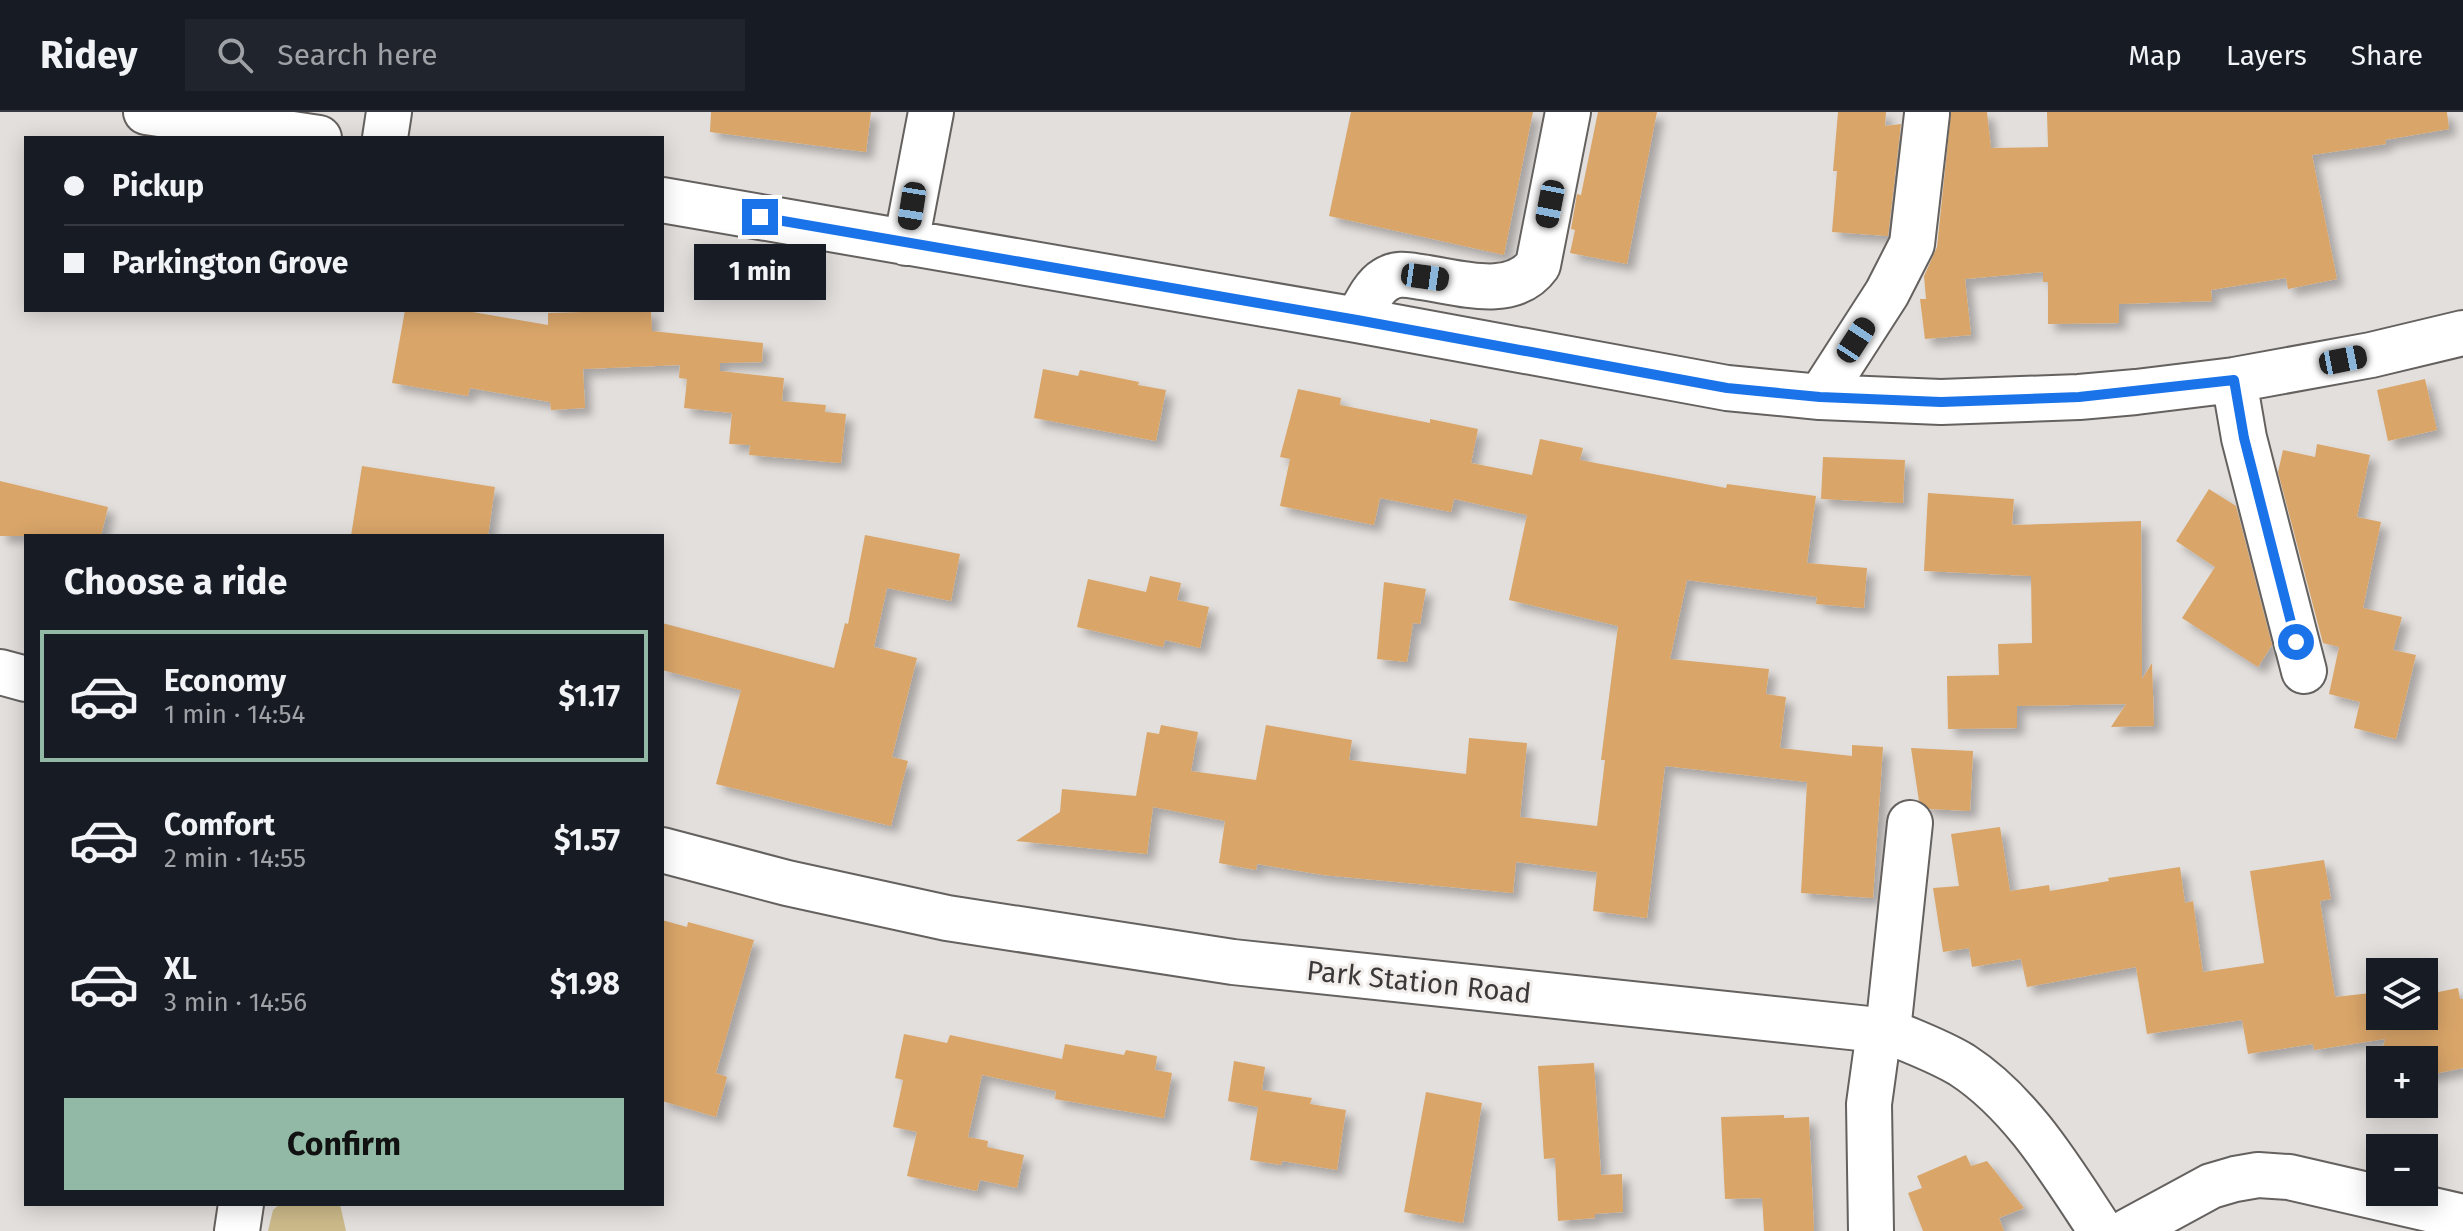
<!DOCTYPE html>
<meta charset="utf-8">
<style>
:root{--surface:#171b24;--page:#20242c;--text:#f1f3f6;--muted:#9ea1a6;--line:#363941;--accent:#92b9a6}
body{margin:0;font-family:"Fira Sans",sans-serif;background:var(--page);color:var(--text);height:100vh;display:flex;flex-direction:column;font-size:30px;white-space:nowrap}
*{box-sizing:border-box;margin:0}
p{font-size:26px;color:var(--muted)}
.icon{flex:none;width:44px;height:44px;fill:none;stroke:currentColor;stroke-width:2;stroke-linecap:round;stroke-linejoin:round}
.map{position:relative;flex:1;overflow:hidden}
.sheet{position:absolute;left:24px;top:422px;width:640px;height:672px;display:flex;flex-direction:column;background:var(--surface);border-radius:0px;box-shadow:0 4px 20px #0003}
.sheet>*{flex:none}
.banner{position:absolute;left:24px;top:24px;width:640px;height:176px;border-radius:0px;box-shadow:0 4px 20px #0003;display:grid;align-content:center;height:176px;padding:0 40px;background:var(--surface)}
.buttons{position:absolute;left:2366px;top:846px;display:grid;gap:16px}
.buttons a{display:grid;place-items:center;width:72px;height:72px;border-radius:0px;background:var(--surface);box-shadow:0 4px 20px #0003;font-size:40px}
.end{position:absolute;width:36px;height:36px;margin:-18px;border:10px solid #1a73e8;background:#fff;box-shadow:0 0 0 4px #fff}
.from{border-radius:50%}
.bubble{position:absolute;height:56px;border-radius:0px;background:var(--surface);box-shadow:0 4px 20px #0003;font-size:26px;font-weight:700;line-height:56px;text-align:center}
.car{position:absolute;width:24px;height:48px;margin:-24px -12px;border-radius:10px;box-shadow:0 0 6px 2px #0007;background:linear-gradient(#222 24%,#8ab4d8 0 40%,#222 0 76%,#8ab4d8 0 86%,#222 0)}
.banner b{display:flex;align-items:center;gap:28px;height:76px;font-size:30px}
.banner b+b{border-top:2px solid var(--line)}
.banner i{width:20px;height:20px;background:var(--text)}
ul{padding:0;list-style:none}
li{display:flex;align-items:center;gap:24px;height:132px;margin:0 16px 12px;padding:0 24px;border:4px solid transparent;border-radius:0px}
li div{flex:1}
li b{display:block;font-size:30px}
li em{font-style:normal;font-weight:700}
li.active{border-color:var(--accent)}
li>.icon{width:72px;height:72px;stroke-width:1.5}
h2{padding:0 40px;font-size:36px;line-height:96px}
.cta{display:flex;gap:16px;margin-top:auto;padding:16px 40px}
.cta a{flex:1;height:92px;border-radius:0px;background:var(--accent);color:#111;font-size:32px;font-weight:700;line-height:92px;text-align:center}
header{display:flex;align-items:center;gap:48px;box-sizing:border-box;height:112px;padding:0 40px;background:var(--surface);border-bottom:2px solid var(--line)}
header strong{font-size:38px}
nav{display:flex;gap:44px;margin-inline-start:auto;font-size:28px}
.search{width:560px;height:72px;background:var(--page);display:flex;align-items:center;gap:20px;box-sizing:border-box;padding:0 28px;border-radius:0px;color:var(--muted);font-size:30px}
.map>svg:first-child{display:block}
.green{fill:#ccba8a}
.building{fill:#d9a569;filter:url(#shadow)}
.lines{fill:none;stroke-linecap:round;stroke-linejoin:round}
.minor-casing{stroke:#64615f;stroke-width:48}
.minor{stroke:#fff;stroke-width:44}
.route{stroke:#1a73e8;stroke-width:10}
.labels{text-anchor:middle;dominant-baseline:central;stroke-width:6;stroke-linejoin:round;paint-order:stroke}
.street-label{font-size:28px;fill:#3a3838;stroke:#f1edea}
</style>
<header>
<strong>Ridey</strong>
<div class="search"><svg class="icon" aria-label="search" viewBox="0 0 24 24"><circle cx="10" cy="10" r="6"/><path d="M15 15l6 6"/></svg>Search here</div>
<nav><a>Map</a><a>Layers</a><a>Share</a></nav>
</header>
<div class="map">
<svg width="2463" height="1119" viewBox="0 0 2463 1119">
<defs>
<filter id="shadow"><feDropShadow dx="7" dy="7" stdDeviation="4" flood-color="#0004"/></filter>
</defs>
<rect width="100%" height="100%" fill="#e3dfdd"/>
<path class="green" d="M280 1092H340L346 1119H268L273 1098Z"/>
<path class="building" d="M711 0H871L866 40 710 20Z
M1351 0H1533L1504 143 1329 104Z
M1598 0H1657L1627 152 1570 141 1575 118 1571 117 1577 82 1581 83Z
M1838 0H1886L1885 14 1901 12 1888 124 1832 120 1837 59H1833Z
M1951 0H1987L1991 36 2048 35 2047 0H2447L2449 17 2385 28 2386 32 2312 43 2337 167 2288 177 2286 166 2223 176 2211 178 2212 189 2119 192V211L2048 212V170H2043V160L1965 167 1971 223 1925 227 1920 187H1926L1924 164 1937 135Z
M405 198H461L548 213V201L651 198 652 219 763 231 762 250 720 251V259L784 266 782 289 826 293 825 300 846 302 841 351 749 343 750 333 729 332 732 301 684 296 687 267 679 266 680 253 583 257 585 296 551 298 550 290 470 276 468 284 392 271Z
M1043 257 1078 264 1080 258 1139 270 1138 273 1166 278 1156 329 1034 306Z
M2425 267 2437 318 2388 329 2377 278Z
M1298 277 1341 286 1340 293 1430 311V307L1478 317 1471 351 1532 363 1540 327 1583 336 1580 348 1726 376 1727 372 1816 384 1807 451 1867 456 1864 496 1816 492 1817 485 1687 468 1670 547 1769 557 1766 582 1786 585 1780 636 1852 644V633L1883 635 1873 786 1801 781 1807 670 1665 654 1647 806 1593 799 1597 760 1516 750 1513 781 1323 763 1257 752 1256 758 1219 751 1225 709 1153 695 1147 742 1016 729 1060 700 1062 677 1136 684 1147 620 1159 622 1161 613 1198 620 1191 659 1256 668 1266 613 1352 628 1349 648 1466 662 1469 626 1527 631 1520 705 1597 714 1605 648H1601L1618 514 1509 488 1527 403 1454 387 1451 400 1380 386 1374 413 1280 394 1290 347 1280 345Z
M2317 332 2370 343 2357 405 2381 410 2363 496 2402 505 2393 538 2416 543 2396 627 2354 616 2360 590 2329 582 2339 535 2323 531 2278 360 2283 338 2315 345Z
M1823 345 1905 348 1903 391 1821 387Z
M362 354 495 375 488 424H351Z
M0 369 108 395 101 424H0Z
M2209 377 2236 394 2272 533 2258 555 2182 506 2215 455 2176 429Z
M1928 381 2014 387 2012 413 2141 409 2142 567 2152 551 2154 614 2111 615 2126 592 2017 594V616L1948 617 1947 564 1999 563 1998 532 2032 531 2031 464 1924 459Z
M865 423 960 442 951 489 887 476 874 535 917 546 892 645 908 649 891 714 716 672 741 578 662 558V511L834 556 845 511 848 512Z
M1150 464 1181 471 1177 488 1209 495 1200 536 1165 528 1163 535 1077 515 1088 467 1146 480Z
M1384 470 1426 477 1420 512 1413 511 1407 550 1377 547Z
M1911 636 1973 639 1970 699 1930 697 1919 689Z
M2000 715 2010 779 2049 773 2050 779 2109 769 2108 766 2180 755 2185 791 2193 789 2203 860 2264 851 2250 759 2324 748 2331 787 2320 789 2335 885 2380 880V904H2424V883L2458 876 2460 887H2463V956L2424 964V948H2380L2385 927 2314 938 2313 932 2248 942 2242 908 2147 922 2136 855 2027 875 2021 847 1972 855 1969 836 1943 840 1933 776 1959 774 1951 722Z
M662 808 687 815 688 810 754 828 716 961 727 965 716 1005 662 989Z
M904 922 947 931 950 923 1062 947 1065 932 1124 943 1126 938 1157 944 1155 958 1172 961 1164 1006 1055 987 1056 979 982 963 968 1025 988 1029 987 1035 1024 1043 1017 1076 980 1068 977 1079 907 1064 917 1020 893 1015 903 968 895 966Z
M1234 949 1265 955 1262 978 1312 986 1310 992 1346 998 1337 1058 1282 1049 1281 1053 1250 1048 1258 995 1228 989Z
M1594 951 1601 1063 1622 1062 1623 1100 1595 1102V1106L1558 1109 1555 1046 1544 1047 1538 954Z
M1426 980 1482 991 1463 1111 1404 1100Z
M1784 1003V1006L1809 1005 1814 1119H1764L1762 1086 1725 1087 1721 1005Z
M1966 1043 1971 1054 1987 1049 2024 1096 1999 1106 2004 1119H1923L1908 1081 1922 1076 1917 1064Z"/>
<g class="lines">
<defs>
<path id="minor" d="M146 0 319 26
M385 26 389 0
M662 88 1357 208 1727 276 1820 285 1941 290 2079 285 2136 280 2234 268 2371 243 2463 221
M906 131 931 0
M1357 208C1364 196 1373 175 1385 168 1397 160 1408 163 1421 165 1458 170 1512 189 1538 153L1568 0
M2234 268 2244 326 2304 559
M1820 285 1887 181 1912 132 1927 2
M0 560 26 567
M662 738 787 771 947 806 1233 850 1888 919C1913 930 1939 939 1962 953 2022 992 2062 1060 2101 1119
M1888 919 1910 711
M237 1119 241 1092
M1871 1119 1869 992 1879 919
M2128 1119 2211 1074 2235 1067 2258 1063 2289 1065 2463 1105"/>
</defs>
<use href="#minor" class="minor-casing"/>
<use href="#minor" class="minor"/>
</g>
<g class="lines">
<path class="route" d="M760 105 1357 208 1727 276 1820 285 1941 290 2079 285 2234 268 2244 326 2296 530"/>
</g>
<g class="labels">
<g class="street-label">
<text transform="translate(1419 870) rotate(6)">Park Station Road</text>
</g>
</g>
</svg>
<div class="buttons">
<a><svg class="icon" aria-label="layers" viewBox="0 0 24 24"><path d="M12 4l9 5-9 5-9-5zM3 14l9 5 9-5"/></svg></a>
<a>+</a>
<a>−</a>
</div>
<i class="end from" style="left:2296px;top:530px"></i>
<i class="end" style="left:760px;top:105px"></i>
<div class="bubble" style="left:694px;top:132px;width:132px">1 min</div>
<i class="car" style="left:1550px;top:92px;rotate:191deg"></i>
<i class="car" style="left:912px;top:94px;rotate:189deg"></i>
<i class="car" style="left:1425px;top:165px;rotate:98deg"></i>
<i class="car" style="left:1856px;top:228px;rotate:33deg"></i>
<i class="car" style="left:2343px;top:248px;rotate:79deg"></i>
<div class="banner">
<b><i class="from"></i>Pickup</b>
<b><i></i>Parkington Grove</b>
</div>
<section class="sheet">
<h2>Choose a ride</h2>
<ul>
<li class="active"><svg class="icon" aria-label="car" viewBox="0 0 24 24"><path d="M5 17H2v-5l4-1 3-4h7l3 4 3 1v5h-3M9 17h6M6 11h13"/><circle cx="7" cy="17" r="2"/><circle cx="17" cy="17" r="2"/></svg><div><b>Economy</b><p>1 min · 14:54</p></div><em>$1.17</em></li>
<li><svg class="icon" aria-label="car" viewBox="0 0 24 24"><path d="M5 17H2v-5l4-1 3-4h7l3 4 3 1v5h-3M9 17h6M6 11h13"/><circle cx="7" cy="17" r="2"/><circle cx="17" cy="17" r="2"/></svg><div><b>Comfort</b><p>2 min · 14:55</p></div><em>$1.57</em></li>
<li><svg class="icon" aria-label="car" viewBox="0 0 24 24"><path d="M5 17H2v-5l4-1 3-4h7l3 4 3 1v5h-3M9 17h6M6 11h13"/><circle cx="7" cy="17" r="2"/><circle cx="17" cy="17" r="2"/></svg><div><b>XL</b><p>3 min · 14:56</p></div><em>$1.98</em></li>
</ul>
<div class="cta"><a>Confirm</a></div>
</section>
</div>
